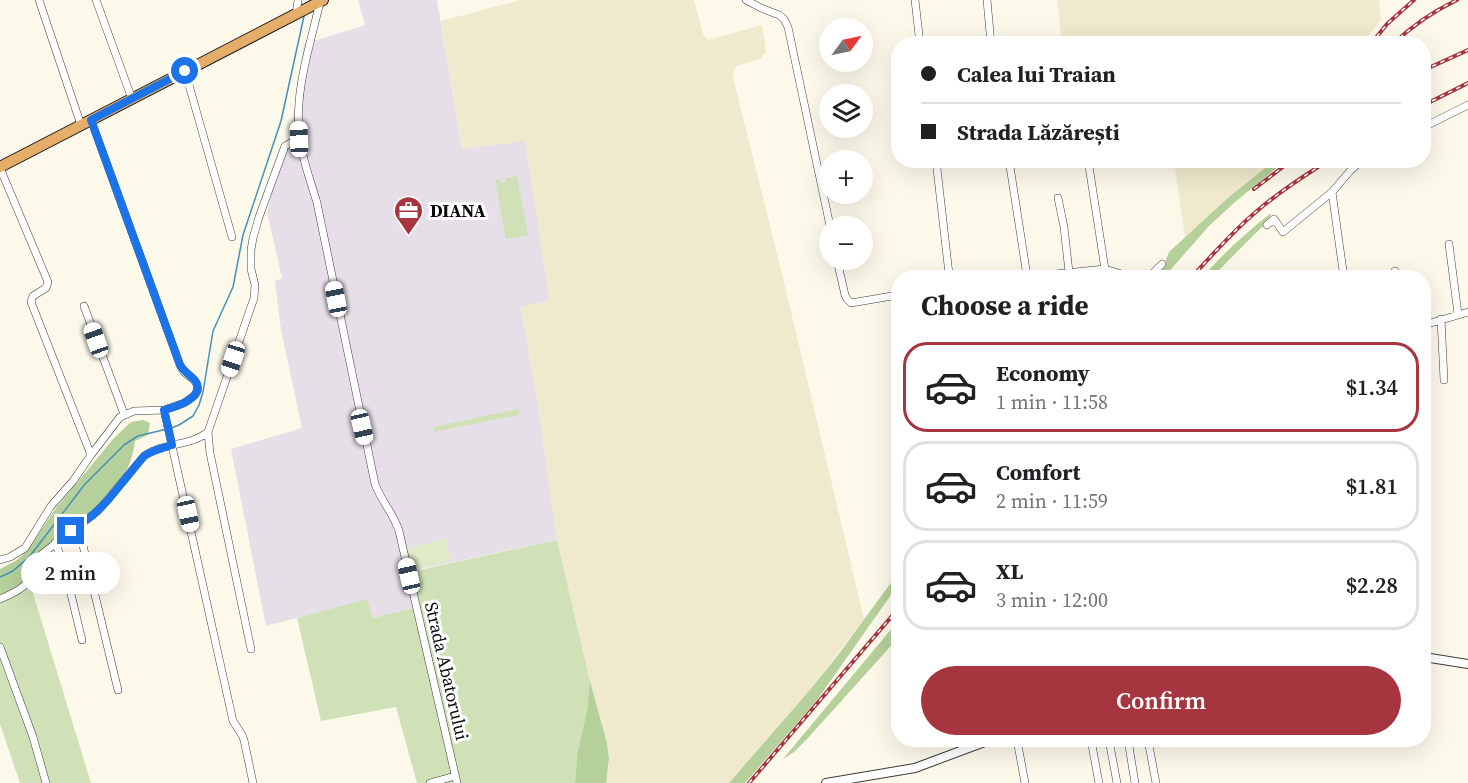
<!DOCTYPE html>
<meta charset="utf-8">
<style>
:root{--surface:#fff;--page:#f2f2f2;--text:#202124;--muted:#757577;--line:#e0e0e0;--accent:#a73540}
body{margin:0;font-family:"Source Serif 4",serif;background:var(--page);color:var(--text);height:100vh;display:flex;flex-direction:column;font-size:22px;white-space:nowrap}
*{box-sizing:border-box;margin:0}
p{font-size:20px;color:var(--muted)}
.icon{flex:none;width:33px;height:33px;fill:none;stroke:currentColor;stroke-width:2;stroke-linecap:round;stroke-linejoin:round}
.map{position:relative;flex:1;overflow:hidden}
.drawer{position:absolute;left:891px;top:270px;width:540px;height:477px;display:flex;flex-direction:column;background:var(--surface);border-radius:24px;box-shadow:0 6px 24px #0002}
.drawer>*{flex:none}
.hud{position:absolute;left:891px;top:36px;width:540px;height:132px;border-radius:24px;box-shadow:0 6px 24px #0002;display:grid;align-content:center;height:132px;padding:0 30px;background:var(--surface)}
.needle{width:39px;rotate:57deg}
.fabs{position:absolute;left:819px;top:18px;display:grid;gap:12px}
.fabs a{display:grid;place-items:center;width:54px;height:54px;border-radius:50%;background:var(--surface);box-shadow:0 6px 24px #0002;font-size:30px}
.end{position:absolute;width:27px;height:27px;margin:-14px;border:8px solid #1a73e8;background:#fff;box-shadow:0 0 0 3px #fff}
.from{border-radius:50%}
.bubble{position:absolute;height:42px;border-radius:21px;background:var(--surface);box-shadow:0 6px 24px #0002;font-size:20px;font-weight:600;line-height:42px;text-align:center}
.car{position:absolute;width:18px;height:36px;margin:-18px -9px;border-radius:8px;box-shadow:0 0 4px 2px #0007;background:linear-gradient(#fff 24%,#345 0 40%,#fff 0 76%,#345 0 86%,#fff 0)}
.hud b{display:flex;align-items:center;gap:21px;height:57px;font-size:22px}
.hud b+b{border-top:2px solid var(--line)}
.hud i{width:15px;height:15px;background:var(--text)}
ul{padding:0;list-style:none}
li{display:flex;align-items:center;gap:18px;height:90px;margin:0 12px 9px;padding:0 18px;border:3px solid var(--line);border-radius:24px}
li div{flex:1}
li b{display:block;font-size:22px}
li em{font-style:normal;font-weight:600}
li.selected{border-color:var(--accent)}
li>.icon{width:54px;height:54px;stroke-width:1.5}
h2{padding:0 30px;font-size:27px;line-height:72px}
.cta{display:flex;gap:12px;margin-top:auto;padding:12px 30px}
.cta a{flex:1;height:69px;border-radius:36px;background:var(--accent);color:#fff;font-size:24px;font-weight:600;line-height:69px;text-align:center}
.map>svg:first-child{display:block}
.industrial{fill:#e7dfe8}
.farmland{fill:#efeacd}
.green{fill:#d0e1b8}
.forest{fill:#b5d09a}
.pitch{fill:#e0eac9}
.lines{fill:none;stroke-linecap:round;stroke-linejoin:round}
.stream{stroke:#4591ba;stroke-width:1.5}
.minor-casing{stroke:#3d3d3d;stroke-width:8}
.tertiary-casing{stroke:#3d3d3d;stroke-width:10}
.trunk-casing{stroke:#1b1b1b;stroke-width:12}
.minor{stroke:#fff;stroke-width:7}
.tertiary{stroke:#fff;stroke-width:8}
.trunk{stroke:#e4ad69;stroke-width:10}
.rail-casing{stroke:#a73540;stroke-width:4}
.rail{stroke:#fff;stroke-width:1.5;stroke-dasharray:4.5;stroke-linecap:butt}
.route{stroke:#1a73e8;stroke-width:8}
.labels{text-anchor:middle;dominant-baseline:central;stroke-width:6;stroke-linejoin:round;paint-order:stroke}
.poi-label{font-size:18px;font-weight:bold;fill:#0a0a0a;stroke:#fff;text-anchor:start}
.street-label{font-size:18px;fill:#0a0a0a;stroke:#fff}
</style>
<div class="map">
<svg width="1468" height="783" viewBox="0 0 1468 783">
<rect width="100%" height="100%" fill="#fcf8ea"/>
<path class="industrial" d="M358 0H437L462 149 525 140 550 301 521 308 538 404 557 540 411 571 419 607 373 618 367 600 266 626 231 449 302 428 281 330 275 281 282 278 267 212 279 167 288 150 304 44 365 25Z"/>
<path class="farmland" d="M520 0H694L703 34 708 40 762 25 766 52 760 59 737 66 734 71 733 77 782 274 864 619 809 691 729 783H606L609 758 607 743 590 681 557 540 538 404 521 307 550 301 525 141 462 149 441 21Z
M1057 0H1379L1381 20 1362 43H1062Z
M1174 161H1274L1229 197 1185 238Z"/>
<path class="green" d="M517 176 528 235 506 239 495 180 500 179 501 183 506 182V178Z
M518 409 519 415 434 432 433 427Z
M557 540 590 681 587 710 577 755 575 783H417L396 707 321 721 297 618 367 599 373 618 418 607 410 572Z
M28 577 91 783H20L0 724V595L14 590Z"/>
<path class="forest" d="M1274 161H1285L1235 202 1209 226 1164 277 1157 278 1163 268 1169 252 1229 197Z
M1271 213 1270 219 1212 277 1202 278C1223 253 1246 233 1271 213Z
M143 420 150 423 148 435 135 441C134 447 133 454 131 459 125 481 100 506 82 519 68 530 54 537 42 551 34 561 32 574 24 582 18 589 8 592 0 595V569L17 560 27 551 56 508 114 438 131 422Z
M898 573V585L817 700 745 783H729L809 691 838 655Z
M898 621V638L807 739 794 752 783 759Z
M590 681 607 743 609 758 606 783H575L577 755 587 710Z"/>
<path class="pitch" d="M446 539 451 561 412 570 407 548Z"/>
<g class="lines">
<path class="stream" d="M171 428 179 425 193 416 199 405 203 392 213 331 233 287 243 235 281 121 304 16
M0 577 13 571 30 556 85 484 124 445 138 436 167 429"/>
<defs>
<path id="minor" d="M39 0 81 125
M96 0 132 99
M746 0 761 8 779 15 784 19 788 27 830 226
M915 0 920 44
M987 0 991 44
M320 2C310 46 293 95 300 140 303 162 311 182 317 203L375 484C381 501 394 514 399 531L457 783
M296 14 298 0
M185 71 232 237
M1424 127 1468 105
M936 160 949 274 950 278
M1009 160 1027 276
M1088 160 1105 269
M0 168 48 282 46 288 33 296 31 302 91 455
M1058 198 1064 227 1069 272
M1267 225 1274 219 1283 232 1332 192
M1449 244 1458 314
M837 260 845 295 847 299 851 303 898 295
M1395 271 1396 278
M1015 278 1105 269 1135 278
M1148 278 1162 264
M1344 278 1332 192 1350 171 1362 160
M84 306 124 414
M1441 319 1444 380
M1424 325 1468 312
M164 410 233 721 242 735 244 740 253 783
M208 432 210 453 251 649
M78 525 118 690
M55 543 63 561 82 640
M0 560 10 557 25 548 51 506 73 481 91 455 120 417 134 411 164 410 184 403 195 395 198 390 197 384 193 379 184 372 180 365 91 120
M0 599C14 593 28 587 34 572 37 566 38 560 42 554L99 510 144 456C163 442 189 447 208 432L254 298 255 285 251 269V250L253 238 259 217 285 146 294 141 299 139
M0 647 33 737 46 783
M1017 740 1025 783
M1091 740 1099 783
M1109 740 1117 783
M1128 740 1135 783
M1148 740 1156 783
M430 783 455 776"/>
<path id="tertiary" d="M1424 657 1468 664
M826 783 915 768 990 740"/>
<path id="trunk" d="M0 167 323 0"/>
</defs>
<use href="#minor" class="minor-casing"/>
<use href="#tertiary" class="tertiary-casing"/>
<use href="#trunk" class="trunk-casing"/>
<use href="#minor" class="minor"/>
<use href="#tertiary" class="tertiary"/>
<use href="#trunk" class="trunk"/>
<defs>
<path id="rail" d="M1371 44 1387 24 1414 0
M1393 44C1412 26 1434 11 1457 0
M1424 70 1468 50
M1424 105 1468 83
M1254 189 1292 160
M1191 278C1212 255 1233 231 1257 211 1279 192 1304 176 1329 160
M749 783 898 609"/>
</defs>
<use href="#rail" class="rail-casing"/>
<use href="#rail" class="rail"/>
</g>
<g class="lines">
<path class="route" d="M71 531 93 515 108 500 144 456C153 450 162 448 172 445L164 410C175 407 204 399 196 382 193 377 184 372 180 365L91 120 185 71"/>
</g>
<defs>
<symbol id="office-pin" viewBox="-11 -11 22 30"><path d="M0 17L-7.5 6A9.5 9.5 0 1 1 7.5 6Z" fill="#a73540" stroke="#fff"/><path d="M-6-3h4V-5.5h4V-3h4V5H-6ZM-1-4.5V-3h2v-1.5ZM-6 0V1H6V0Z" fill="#fff"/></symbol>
</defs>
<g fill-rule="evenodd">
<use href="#office-pin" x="392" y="194" width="33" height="45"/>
</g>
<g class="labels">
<g class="poi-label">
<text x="430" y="210">DIANA</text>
</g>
<g class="street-label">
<text transform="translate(447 671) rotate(77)">Strada Abatorului</text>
</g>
</g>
</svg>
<div class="fabs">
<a><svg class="needle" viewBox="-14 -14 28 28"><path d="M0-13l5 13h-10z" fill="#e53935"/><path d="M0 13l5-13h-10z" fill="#757577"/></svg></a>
<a><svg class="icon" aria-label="layers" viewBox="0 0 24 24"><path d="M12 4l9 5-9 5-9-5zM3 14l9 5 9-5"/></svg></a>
<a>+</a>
<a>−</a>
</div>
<i class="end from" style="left:185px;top:71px"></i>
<i class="end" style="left:71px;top:531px"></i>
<div class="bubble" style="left:21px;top:552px;width:99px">2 min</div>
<i class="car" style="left:299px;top:139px;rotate:358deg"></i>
<i class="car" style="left:336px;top:299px;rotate:349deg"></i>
<i class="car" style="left:96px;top:340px;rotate:340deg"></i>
<i class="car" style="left:233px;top:359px;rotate:198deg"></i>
<i class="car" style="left:362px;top:427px;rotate:167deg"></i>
<i class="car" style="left:188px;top:514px;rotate:168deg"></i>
<i class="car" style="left:409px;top:576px;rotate:347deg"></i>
<div class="hud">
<b><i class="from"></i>Calea lui Traian</b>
<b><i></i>Strada Lăzărești</b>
</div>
<section class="drawer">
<h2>Choose a ride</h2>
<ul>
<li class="selected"><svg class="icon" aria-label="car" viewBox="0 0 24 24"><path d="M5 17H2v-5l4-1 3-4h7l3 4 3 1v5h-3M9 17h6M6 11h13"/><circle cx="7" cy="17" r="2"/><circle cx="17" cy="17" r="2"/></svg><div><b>Economy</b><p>1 min · 11:58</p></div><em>$1.34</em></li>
<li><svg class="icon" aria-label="car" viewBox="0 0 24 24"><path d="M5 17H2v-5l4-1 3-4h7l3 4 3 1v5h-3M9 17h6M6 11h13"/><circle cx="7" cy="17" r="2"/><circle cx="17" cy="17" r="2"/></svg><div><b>Comfort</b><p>2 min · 11:59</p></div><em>$1.81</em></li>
<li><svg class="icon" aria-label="car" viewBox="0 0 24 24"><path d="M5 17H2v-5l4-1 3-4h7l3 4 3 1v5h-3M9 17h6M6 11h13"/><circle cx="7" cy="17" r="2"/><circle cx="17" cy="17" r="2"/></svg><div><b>XL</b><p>3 min · 12:00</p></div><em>$2.28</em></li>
</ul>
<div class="cta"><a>Confirm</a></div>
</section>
</div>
